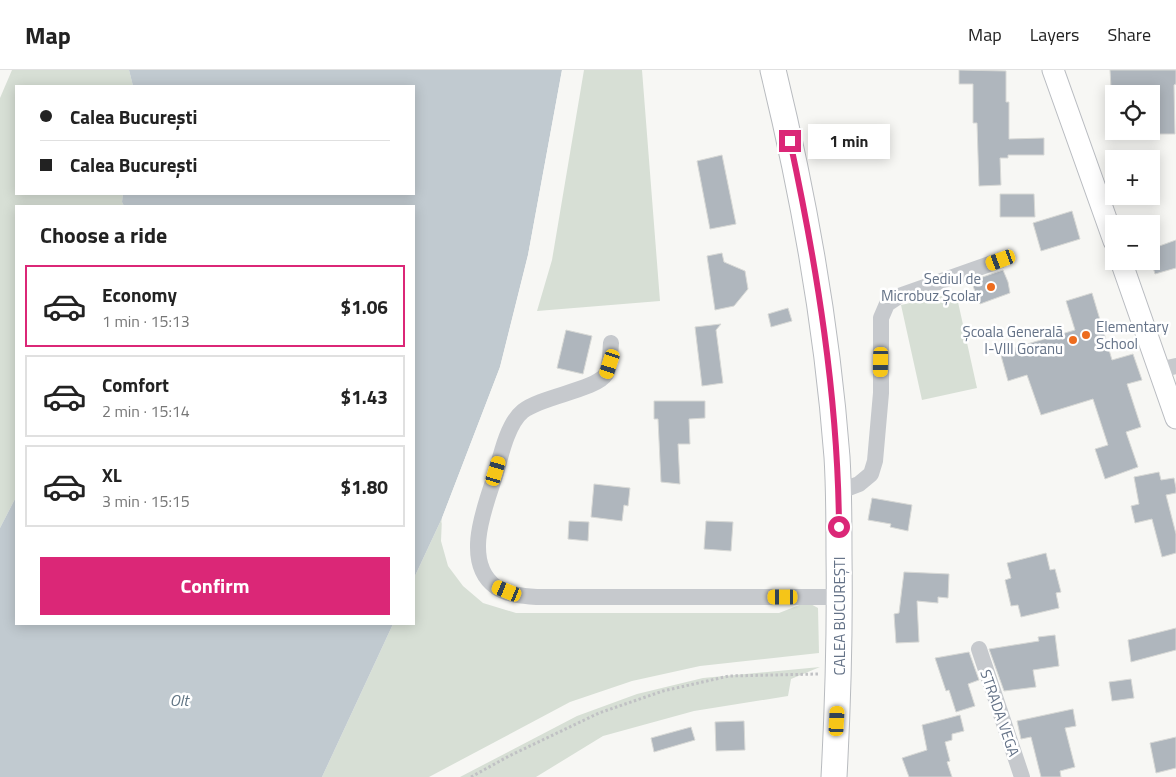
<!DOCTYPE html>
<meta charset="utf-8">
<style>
:root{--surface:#fff;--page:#f2f2f2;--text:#222;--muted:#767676;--line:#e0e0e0;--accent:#db2777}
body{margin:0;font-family:"Titillium Web",sans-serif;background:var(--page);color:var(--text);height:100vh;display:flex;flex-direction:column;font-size:19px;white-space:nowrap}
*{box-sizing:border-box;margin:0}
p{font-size:16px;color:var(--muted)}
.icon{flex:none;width:28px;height:28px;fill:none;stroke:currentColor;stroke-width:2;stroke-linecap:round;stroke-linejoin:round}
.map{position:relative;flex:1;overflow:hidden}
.panel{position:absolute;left:15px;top:135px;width:400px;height:420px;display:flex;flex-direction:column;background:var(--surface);border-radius:0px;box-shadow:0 2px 12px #0003}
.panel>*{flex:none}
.guide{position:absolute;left:15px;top:15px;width:400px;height:110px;border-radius:0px;box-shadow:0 2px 12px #0003;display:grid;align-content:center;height:110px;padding:0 25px;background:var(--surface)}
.controls{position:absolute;left:1105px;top:15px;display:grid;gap:10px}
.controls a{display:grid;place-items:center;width:55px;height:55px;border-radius:0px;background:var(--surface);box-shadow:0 2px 12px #0003;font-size:25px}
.end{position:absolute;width:22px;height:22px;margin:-11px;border:6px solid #db2777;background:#fff;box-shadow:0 0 0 2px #fff}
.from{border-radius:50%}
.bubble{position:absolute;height:35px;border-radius:0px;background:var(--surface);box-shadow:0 2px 12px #0003;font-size:16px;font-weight:700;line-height:35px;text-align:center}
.car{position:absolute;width:15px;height:30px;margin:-15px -8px;border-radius:6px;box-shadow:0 0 4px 1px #0007;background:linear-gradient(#f5c518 24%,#345 0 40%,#f5c518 0 76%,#345 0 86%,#f5c518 0)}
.guide b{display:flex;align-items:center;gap:18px;height:48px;font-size:19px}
.guide b+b{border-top:1px solid var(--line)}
.guide i{width:12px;height:12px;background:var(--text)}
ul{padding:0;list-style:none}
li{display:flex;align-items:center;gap:15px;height:82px;margin:0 10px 8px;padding:0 15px;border:2px solid var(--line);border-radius:0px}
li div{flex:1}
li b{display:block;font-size:19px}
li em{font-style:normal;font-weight:700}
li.current{border-color:var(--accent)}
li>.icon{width:45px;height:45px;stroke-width:1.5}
h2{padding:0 25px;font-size:22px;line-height:60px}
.action{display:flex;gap:10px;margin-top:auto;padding:10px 25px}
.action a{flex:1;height:58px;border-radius:0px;background:var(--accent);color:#fff;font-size:20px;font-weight:700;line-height:58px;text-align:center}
header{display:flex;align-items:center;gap:30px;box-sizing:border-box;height:70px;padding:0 25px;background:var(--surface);border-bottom:1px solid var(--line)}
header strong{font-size:24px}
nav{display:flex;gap:28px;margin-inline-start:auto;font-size:18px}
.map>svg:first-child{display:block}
.green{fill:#d7dfd5}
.water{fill:#c1cad0}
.pier{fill:#f7f7f4}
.building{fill:#afb6bd;stroke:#d8d9d6}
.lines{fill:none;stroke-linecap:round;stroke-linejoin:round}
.major-casing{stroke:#b9bcc1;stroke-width:23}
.highway-casing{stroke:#b8bbbf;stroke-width:27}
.path{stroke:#c0c1c4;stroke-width:3;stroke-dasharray:2.5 2.5;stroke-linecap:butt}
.minor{stroke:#c6c9cd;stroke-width:16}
.major{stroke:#fff;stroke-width:21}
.highway{stroke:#fff;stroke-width:25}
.route{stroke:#db2777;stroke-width:6}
.poi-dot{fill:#ed6c1e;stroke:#fff;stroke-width:2}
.labels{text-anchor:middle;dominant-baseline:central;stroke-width:5;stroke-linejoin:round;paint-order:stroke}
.poi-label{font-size:15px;fill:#647287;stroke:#fff;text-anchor:end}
.street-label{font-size:15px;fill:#647287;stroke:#fff}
.water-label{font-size:16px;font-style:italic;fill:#607483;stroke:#fff}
</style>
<header>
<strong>Map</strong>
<nav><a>Map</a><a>Layers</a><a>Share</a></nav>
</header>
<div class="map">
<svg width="1176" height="707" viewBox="0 0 1176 707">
<rect width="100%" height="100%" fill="#f7f7f4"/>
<path class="green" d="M12 0H129L133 16H16V124H123L122 132 124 136H16V427L0 458V28Z
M584 0H642L660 231 537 241 552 190Z
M956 223 977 318 922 330 901 235Z
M442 448 441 471 448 496 463 516 483 533 516 543H779L807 532 818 538 819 583 700 596 632 611 570 632 429 707H322L393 554H414V508Z
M820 597 791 609 788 626 694 641 603 666 536 707H460L577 646 637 624 703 608Z"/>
<path class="water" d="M129 0H562L528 185 500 297 442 448 414 508V136H124L122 132 123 124H414V16H133Z
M16 427V554H393L322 707H0V458Z"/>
<path class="pier" d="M562 0H565L531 186 503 297 441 454 442 448 500 297 528 185Z"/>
<path class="building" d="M959 0 1006 1V32H1009V69L1044 68V85H1008V88H1000L1001 115 979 116 977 53H973V14H959Z
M1110 0H1176V14L1174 15 1175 64H1151V16L1111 18Z
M722 85 736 154 710 159 697 91Z
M1000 124H1034L1035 147H1000Z
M1072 141 1080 169 1041 181 1033 153Z
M1176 170V198L1155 204 1151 191V179Z
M722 183 724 192 745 201 748 219 734 236 715 240 707 186Z
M1003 200 1008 212 1010 223 980 234 971 211Z
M1092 223 1112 290 1133 284 1142 310 1127 314 1141 357 1126 362 1138 397 1105 409 1095 379 1108 375 1093 329 1041 345 1027 305 1008 311 1000 282 1075 260 1066 231Z
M788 238 792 251 771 257 768 244Z
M721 254 716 260 723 313 702 316 695 257Z
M566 260 592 266 583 304 557 298Z
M654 331H705V348L689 349 690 374H678L680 414 661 412 658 349H654Z
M1159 402 1161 410 1174 408 1176 418V423L1166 425 1176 464V483L1162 487 1152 449 1135 453 1131 436 1139 434 1134 407Z
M594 414 630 418 628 436 624 435 622 451 591 447Z
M872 428 912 435 908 461 890 457 891 454 868 450Z
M569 451 589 452 588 471 568 469Z
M706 451 733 452 731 481 704 479Z
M1046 483 1050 500 1055 499 1061 522 1056 523 1059 538 1021 547 1018 535 1011 536 1005 510 1011 508 1007 493Z
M904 502 949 504 948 528 938 527V533L917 531 919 572 896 573 894 544 899 543Z
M1176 558V580L1131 592 1128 570Z
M1055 565 1059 596 1033 600 1036 617 1004 621 989 579 1039 571 1038 567Z
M969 582 979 610 968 614 975 636 956 642 949 620 946 621 935 588Z
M1131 609 1134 628 1112 631 1109 612Z
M1073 639 1076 656 1065 658 1075 697 1060 701 1061 707H1041L1031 667 1021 669 1017 651Z
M960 645 964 661 952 664V670L945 672 950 691 947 692 952 707H909L902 688 927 680 922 655Z
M744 651 745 680 716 681 715 652Z
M691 657 695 670 654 682 651 668Z
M1176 667V698L1156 703 1150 673Z"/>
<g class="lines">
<defs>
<path id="major" d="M1053 0 1114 171
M1121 191 1176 348"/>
<path id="highway" d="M773 0C804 127 827 256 837 387 839 419 839 452 839 485 840 559 838 633 834 707"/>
</defs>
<use href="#major" class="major-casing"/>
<use href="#highway" class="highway-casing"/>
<path class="path" d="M471 707 509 686 599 643 663 621 729 606 818 604"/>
<path class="minor" d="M611 273C610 283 611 295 606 304 596 320 542 326 523 341 508 353 501 384 496 403 486 434 461 492 496 517 508 525 523 526 537 527H839
M1159 300 1176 296
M838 422 859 414 871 404 875 391 881 323V248L887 234 899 226 1001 190
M979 579 1022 707"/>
<use href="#major" class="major"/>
<use href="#highway" class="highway"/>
</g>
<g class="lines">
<path class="route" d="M790 71C817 197 838 327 839 457"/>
</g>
<g class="poi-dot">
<circle cx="991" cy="217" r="5"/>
<circle cx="1086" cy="265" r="5"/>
<circle cx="1073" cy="270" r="5"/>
</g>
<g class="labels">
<g class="poi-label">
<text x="981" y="208">Sediul de<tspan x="981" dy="17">Microbuz Școlar</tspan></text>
<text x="1096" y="256" text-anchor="start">Elementary<tspan x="1096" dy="17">School</tspan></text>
<text x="1063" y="261">Școala Generală<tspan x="1063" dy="17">I-VIII Goranu</tspan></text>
</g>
<g class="street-label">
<text transform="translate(839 546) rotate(-90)">CALEA BUCUREȘTI</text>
<text transform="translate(1000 643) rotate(71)">STRADA VEGA</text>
</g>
<g class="water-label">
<text x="179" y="630">Olt</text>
</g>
</g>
</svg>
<div class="controls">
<a><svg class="icon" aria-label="locate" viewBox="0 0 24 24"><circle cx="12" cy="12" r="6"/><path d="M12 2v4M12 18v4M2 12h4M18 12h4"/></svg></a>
<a>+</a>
<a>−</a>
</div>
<i class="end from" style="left:839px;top:457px"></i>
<i class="end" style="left:790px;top:71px"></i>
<div class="bubble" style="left:808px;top:54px;width:82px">1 min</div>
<i class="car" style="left:1001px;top:190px;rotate:250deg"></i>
<i class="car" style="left:881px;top:292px;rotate:181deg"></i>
<i class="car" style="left:610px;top:294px;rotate:198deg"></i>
<i class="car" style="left:496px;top:401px;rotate:17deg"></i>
<i class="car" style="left:507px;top:521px;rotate:292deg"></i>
<i class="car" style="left:783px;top:527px;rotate:270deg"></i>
<i class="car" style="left:837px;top:651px;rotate:3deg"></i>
<div class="guide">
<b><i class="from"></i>Calea București</b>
<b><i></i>Calea București</b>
</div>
<section class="panel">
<h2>Choose a ride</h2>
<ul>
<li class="current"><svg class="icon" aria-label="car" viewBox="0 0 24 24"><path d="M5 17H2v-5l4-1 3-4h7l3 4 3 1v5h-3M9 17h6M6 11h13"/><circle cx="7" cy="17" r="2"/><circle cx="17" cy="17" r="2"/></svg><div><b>Economy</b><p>1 min · 15:13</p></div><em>$1.06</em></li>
<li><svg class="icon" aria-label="car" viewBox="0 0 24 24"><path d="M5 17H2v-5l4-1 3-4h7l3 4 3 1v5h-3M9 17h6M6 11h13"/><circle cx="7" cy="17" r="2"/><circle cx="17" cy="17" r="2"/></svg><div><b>Comfort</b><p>2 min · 15:14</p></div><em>$1.43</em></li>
<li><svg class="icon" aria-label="car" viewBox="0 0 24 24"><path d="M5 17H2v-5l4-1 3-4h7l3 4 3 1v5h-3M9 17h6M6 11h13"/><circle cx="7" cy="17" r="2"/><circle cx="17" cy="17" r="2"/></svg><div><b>XL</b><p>3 min · 15:15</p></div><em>$1.80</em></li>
</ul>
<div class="action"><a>Confirm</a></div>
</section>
</div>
